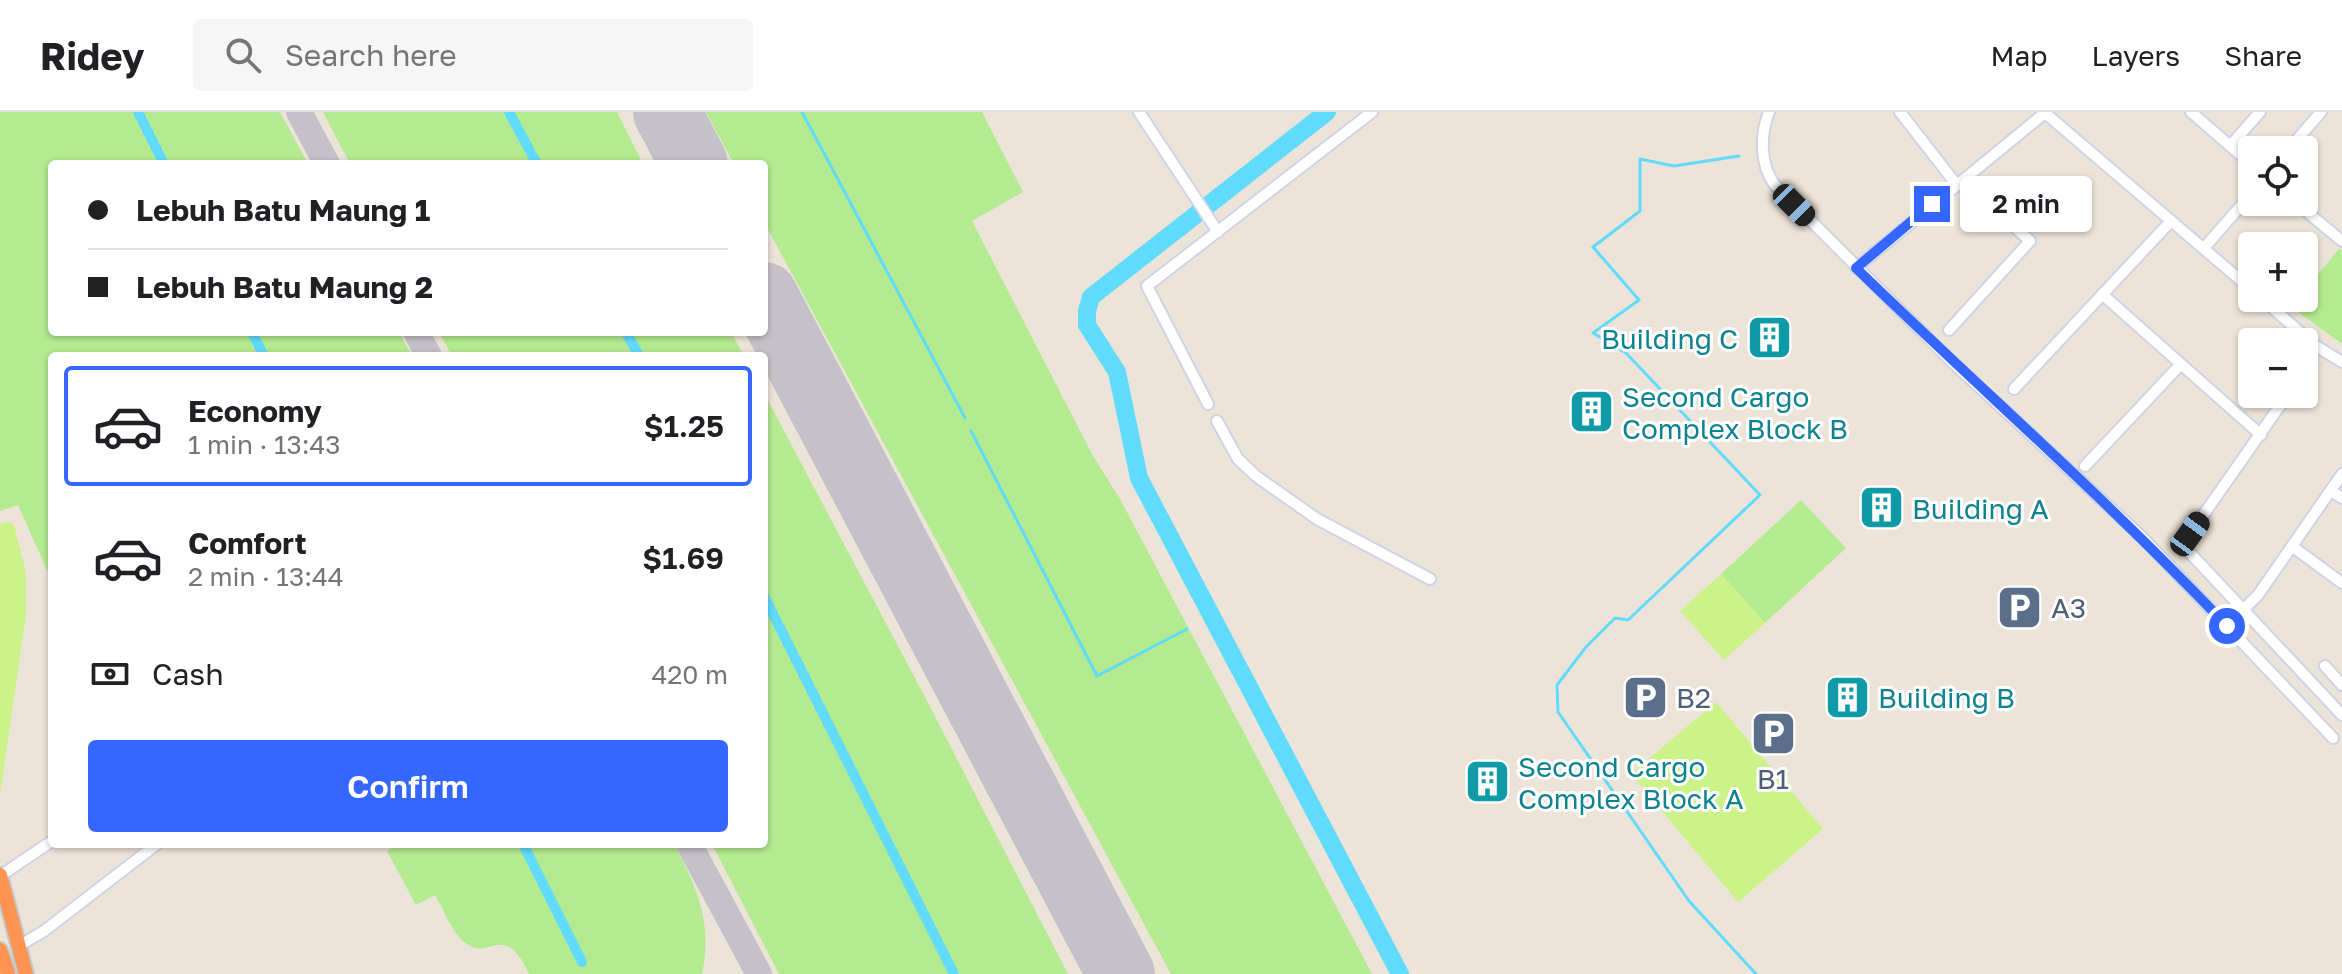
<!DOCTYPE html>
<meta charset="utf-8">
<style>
:root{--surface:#fff;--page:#f6f6f6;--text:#202124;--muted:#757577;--line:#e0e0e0;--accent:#3566ff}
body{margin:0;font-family:"Golos Text",sans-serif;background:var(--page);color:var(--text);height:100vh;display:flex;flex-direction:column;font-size:30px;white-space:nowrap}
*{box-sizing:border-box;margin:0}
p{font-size:26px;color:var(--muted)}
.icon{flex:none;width:44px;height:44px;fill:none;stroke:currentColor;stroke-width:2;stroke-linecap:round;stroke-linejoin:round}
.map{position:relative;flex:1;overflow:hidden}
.side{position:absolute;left:48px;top:240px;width:720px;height:496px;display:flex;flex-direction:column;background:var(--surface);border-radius:8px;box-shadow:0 2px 6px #0004}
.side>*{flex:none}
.banner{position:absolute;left:48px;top:48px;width:720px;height:176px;border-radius:8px;box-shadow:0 2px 6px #0004;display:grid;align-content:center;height:176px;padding:0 40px;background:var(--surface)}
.controls{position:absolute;left:2238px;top:24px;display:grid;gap:16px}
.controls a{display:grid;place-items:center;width:80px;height:80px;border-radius:8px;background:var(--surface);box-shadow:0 2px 6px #0004;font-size:40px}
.end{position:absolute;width:36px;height:36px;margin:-18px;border:10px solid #3566ff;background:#fff;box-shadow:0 0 0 4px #fff}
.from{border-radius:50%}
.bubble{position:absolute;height:56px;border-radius:8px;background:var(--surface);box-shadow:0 2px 6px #0004;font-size:26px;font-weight:600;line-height:56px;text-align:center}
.car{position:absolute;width:24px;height:48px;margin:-24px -12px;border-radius:10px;box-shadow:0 0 6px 2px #0007;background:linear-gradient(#222 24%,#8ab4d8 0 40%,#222 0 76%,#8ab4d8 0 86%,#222 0)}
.banner b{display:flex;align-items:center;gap:28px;height:76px;font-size:30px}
.banner b+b{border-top:2px solid var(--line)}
.banner i{width:20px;height:20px;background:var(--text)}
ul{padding:14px 0 0;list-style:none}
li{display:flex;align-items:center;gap:24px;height:120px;margin:0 16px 12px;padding:0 24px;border:4px solid transparent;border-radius:8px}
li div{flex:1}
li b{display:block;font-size:30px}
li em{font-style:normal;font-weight:600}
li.selected{border-color:var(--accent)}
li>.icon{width:72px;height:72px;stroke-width:1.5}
.pay{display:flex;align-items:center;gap:20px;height:88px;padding:0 40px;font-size:30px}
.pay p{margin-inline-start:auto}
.action{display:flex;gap:16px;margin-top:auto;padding:16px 40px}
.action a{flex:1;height:92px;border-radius:8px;background:var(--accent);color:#fff;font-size:32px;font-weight:600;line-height:92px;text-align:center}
header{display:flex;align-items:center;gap:48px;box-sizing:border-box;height:112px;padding:0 40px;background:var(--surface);border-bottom:2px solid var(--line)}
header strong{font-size:38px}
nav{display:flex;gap:44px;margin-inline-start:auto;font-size:28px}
.search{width:560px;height:72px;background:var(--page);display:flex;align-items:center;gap:20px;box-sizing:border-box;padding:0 28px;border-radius:8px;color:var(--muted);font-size:30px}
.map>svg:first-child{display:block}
.green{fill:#b4ea90}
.pitch{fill:#ccf28a}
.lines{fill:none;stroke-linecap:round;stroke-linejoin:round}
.stream{stroke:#61dbfb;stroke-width:3}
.canal{stroke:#61dbfb;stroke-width:10}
.river{stroke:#61dbfb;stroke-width:18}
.taxiway{stroke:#c4c2c8;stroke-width:26}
.runway{stroke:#c4c2c8;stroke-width:68}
.minor-casing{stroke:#cfd4e4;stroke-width:14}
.highway-casing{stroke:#c7c7c7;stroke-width:18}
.minor{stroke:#fff;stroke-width:10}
.highway{stroke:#ff9353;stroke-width:14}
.route{stroke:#3566ff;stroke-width:10}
.labels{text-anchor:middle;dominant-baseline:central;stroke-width:6;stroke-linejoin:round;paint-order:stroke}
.culture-label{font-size:28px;fill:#0d838f;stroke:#fff;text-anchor:start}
.service-label{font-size:28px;fill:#4e5e75;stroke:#fff;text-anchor:start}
</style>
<header>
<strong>Ridey</strong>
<div class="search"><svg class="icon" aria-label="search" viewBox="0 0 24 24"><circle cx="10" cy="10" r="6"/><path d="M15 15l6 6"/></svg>Search here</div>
<nav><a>Map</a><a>Layers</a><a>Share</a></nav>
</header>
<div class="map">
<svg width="2342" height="862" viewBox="0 0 2342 862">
<rect width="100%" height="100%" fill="#ede4d9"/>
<path class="green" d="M0 0H280L308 52H52V220H399L412 244H52V469L18 393 0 399Z
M323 0H617L643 52H350Z
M706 0H982L1023 80 972 109 1093 344 1120 387 1372 862H1171L764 110V52H734Z
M2339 137 2342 139V232L2291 195 2298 186H2304V179Z
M439 220H731L744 244H452Z
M764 281 925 585 1068 862H779L712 732H764Z
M1801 388 1846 436 1765 511 1721 462Z
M400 732H674C697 775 713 812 702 862H529C504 808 490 849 467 832 452 822 444 798 435 783L416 793 387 739Z"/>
<path class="pitch" d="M7 410 14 413 26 460V503L0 683V412Z
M1721 462 1765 511 1724 548 1680 499Z
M1716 590 1823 717 1738 790 1631 662Z"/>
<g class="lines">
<path class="stream" d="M802 0 965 306
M1739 44 1674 54 1640 47V99L1593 135 1639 188 1593 221 1626 241 1760 383 1628 508 1615 506 1586 535 1557 573 1558 600 1689 789 1756 862
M971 319 1097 564 1187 517"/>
<path class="canal" d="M138 0 164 52
M509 0 537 52
M252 220 264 244
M626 220 639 244
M764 484 954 862
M523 732 582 850"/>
<path class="river" d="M1327 0 1091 185 1087 199V213L1117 260 1139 366 1400 862"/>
<path class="taxiway" d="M299 0 327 52
M416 220 429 244
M689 732 759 862"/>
<path class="runway" d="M667 0 694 52
M764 184 1121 862"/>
<defs>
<path id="minor" d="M1139 0 1218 120
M1769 0C1760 23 1760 52 1774 72L1951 249 2143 426 2333 626
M1900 0 1956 72
M2191 0 2252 53
M2045 1 2252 178
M2230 34 2260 0
M2288 38 2321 0
M2295 90 2342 129
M2204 136 2252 81
M1856 156 2046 0
M2102 182 2261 323
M2261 186 2316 234 2342 250
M1949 218 2030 129 1973 77 1956 72
M2304 255 2316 234
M2014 277 2171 109
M2288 282 2190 422 2186 431 2190 441 2342 603
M1208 292 1147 174 1372 0
M1217 309 1238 347 1256 364 1317 407 1430 467
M2085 354 2181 252
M2331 379 2342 386
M2293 435 2342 471
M2227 514 2258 483 2342 362
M2325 554 2342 573
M0 764 52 729
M22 832 44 819 157 732"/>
<path id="highway" d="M0 763 26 862
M0 838 8 862"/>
</defs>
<use href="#minor" class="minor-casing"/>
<use href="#highway" class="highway-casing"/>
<use href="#minor" class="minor"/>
<use href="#highway" class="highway"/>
</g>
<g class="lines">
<path class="route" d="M1932 92 1856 156C1979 276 2109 389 2227 514"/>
</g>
<defs>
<symbol id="building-square" viewBox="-11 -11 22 22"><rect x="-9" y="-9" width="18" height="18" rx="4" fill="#0f9aa8" stroke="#fff"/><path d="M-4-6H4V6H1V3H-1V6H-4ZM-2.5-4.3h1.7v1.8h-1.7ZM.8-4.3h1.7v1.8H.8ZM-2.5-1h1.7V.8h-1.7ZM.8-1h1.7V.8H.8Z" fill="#fff"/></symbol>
<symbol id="parking-square" viewBox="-11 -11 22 22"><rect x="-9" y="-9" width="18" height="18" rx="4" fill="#5c6f8a" stroke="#fff"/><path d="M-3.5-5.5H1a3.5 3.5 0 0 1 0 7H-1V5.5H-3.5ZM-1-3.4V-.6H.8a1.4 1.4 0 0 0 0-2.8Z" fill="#fff"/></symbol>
</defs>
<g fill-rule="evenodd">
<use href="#building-square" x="1744" y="200" width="51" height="51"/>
<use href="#building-square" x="1566" y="274" width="51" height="51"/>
<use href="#building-square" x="1856" y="370" width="51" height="51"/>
<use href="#parking-square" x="1994" y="470" width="51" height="51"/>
<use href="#parking-square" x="1620" y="560" width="51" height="51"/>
<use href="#building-square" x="1822" y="560" width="51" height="51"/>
<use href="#parking-square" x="1748" y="596" width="51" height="51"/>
<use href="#building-square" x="1462" y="644" width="51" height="51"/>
</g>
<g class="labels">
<g class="culture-label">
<text x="1738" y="226" text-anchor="end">Building C</text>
<text x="1622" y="284">Second Cargo<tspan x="1622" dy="32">Complex Block B</tspan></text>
<text x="1912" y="396">Building A</text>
<text x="1878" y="585">Building B</text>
<text x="1518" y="654">Second Cargo<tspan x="1518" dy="32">Complex Block A</tspan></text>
</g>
<g class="service-label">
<text x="2051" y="495">A3</text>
<text x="1676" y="585">B2</text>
<text x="1773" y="666" text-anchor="middle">B1</text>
</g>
</g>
</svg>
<div class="controls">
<a><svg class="icon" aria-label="locate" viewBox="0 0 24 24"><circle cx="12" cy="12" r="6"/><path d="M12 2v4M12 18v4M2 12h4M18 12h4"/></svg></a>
<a>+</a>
<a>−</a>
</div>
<i class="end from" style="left:2227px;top:514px"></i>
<i class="end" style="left:1932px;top:92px"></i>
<div class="bubble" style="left:1960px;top:64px;width:132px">2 min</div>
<i class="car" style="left:1794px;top:93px;rotate:135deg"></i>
<i class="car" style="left:2190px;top:422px;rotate:36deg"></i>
<div class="banner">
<b><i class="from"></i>Lebuh Batu Maung 1</b>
<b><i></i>Lebuh Batu Maung 2</b>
</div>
<section class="side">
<ul>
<li class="selected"><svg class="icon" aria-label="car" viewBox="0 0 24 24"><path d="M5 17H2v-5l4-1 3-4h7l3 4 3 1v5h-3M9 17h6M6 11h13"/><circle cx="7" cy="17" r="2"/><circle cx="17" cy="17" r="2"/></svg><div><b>Economy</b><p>1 min · 13:43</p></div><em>$1.25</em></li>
<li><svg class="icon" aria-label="car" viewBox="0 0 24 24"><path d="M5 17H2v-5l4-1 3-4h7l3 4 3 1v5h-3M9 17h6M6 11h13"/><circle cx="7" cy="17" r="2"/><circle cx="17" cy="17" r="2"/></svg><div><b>Comfort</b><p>2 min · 13:44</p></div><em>$1.69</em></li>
</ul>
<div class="pay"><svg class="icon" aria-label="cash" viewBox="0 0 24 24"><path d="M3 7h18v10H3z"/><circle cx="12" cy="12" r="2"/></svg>Cash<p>420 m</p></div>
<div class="action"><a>Confirm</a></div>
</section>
</div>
